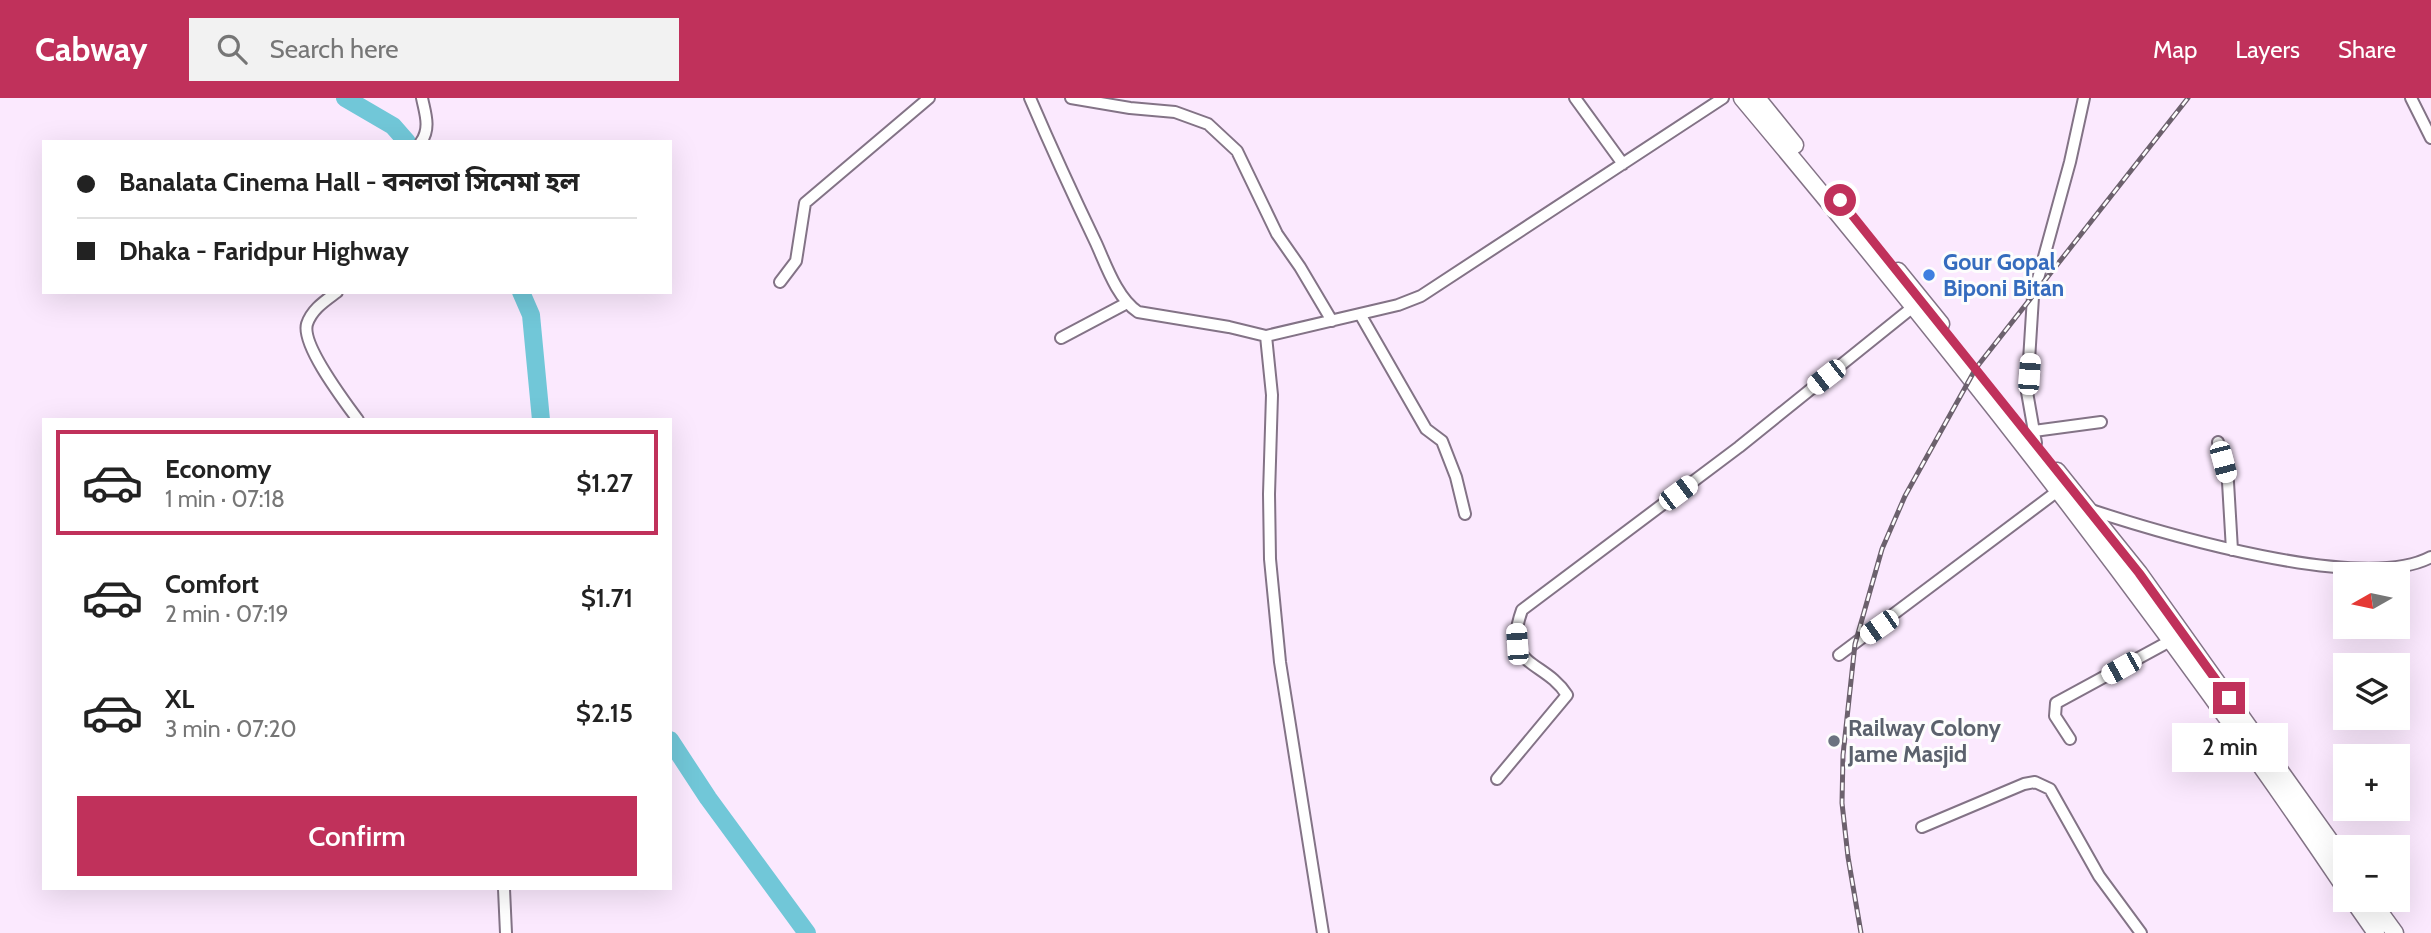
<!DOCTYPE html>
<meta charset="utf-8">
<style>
:root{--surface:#fff;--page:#f2f2f2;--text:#222;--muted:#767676;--line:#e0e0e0;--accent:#c0315b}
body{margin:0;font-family:Cabin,"Noto Sans Bengali",sans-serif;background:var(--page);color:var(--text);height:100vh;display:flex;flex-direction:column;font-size:26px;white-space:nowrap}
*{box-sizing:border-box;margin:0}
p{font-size:23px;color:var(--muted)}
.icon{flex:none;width:38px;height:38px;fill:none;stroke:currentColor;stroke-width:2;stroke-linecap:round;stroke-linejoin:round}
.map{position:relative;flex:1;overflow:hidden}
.drawer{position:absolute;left:42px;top:320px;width:630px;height:472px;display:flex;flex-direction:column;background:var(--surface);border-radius:0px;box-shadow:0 7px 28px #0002}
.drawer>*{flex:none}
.top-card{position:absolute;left:42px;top:42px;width:630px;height:154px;border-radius:0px;box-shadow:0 7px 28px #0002;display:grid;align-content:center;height:154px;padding:0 35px;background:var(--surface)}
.needle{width:46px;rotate:261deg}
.fabs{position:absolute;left:2333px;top:464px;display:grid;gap:14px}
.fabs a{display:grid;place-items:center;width:77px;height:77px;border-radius:0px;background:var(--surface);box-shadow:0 7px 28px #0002;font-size:35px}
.end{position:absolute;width:32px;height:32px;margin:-16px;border:9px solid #c0315b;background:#fff;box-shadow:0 0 0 4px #fff}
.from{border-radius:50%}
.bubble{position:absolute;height:49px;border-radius:0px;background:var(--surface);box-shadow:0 7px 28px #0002;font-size:23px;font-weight:600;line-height:49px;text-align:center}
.car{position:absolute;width:21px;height:42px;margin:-21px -10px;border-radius:9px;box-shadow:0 0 5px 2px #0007;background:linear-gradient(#fff 24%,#345 0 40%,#fff 0 76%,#345 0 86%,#fff 0)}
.top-card b{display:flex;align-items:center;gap:24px;height:66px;font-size:26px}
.top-card b+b{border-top:2px solid var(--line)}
.top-card i{width:18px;height:18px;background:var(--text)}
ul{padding:12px 0 0;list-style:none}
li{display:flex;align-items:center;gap:21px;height:105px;margin:0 14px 10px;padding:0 21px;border:4px solid transparent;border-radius:0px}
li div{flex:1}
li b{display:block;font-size:26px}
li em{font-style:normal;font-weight:600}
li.selected{border-color:var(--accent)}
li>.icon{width:63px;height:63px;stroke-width:1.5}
.primary-button{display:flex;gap:14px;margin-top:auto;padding:14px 35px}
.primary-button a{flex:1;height:80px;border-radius:0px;background:var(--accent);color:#fff;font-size:28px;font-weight:600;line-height:80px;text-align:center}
header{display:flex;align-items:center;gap:42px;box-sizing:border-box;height:98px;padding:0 35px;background:var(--accent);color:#fff}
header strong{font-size:33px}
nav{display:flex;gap:38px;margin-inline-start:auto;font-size:24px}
.search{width:490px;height:63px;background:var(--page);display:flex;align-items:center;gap:18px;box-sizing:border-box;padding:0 24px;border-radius:0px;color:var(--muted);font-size:26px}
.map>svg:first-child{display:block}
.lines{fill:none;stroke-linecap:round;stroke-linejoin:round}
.river{stroke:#71c7d8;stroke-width:18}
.minor-casing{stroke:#837386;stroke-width:14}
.highway-casing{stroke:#837386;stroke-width:19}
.minor{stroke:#fff;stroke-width:10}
.highway{stroke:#fff;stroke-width:16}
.rail-casing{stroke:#6c616d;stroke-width:5}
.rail{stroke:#fdfdfd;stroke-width:2.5;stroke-dasharray:8;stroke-linecap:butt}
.route{stroke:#c0315b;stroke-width:9}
.shop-dot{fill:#3f7fe0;stroke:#fdfdfd;stroke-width:2.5}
.worship-dot{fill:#6b7280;stroke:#fdfdfd;stroke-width:2.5}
.labels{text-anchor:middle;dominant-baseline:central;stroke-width:6;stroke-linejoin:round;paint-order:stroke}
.shop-label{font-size:23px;font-weight:bold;fill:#366cbe;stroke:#fdfdfd;text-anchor:start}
.worship-label{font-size:23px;font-weight:bold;fill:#5b616d;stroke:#fdfdfd;text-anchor:start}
</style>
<header>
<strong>Cabway</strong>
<div class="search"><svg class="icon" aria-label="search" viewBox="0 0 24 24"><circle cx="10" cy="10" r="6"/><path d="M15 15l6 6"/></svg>Search here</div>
<nav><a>Map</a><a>Layers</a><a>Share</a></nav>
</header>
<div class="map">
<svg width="2431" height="835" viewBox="0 0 2431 835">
<rect width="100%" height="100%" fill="#fbe9fe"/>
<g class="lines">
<path class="river" d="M345 0 393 28 407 44
M521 194 531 217 541 322
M670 642 708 700 807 835"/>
<defs>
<path id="minor" d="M1030 0C1051 49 1073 97 1096 145 1106 167 1117 200 1138 214L1229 229 1266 238 1398 207 1421 198 1723 0
M1071 0 1130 10 1175 14 1208 26 1237 53 1277 136 1300 169 1332 223
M1575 0 1623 66
M2411 0 2431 40
M421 44C431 30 425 15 422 0
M780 184 796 163 805 105 929 0
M337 194C325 203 312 211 307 226 301 247 345 304 358 322
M1360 216 1426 331 1442 343 1456 379 1465 416
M1266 238 1272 297 1269 396 1270 461 1280 564 1323 835
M1061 240 1127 205
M2034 333 2101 324
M2218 344 2228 384 2232 452
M2036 345 2027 294 2033 199 2070 64 2084 0
M2088 411C2161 435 2363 496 2431 459
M1839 557 2059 392
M2070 641 2055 618 2056 605 2170 543
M1497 681 1567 597C1544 561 1501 570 1522 512L1739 349 1913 209
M1922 729 2024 686 2035 684 2050 691 2099 778 2141 835
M504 791 506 835"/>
<path id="highway" d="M1742 0C1955 254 2160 515 2345 790
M1757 0 1795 47
M1898 173 1941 226
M2057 373 2139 475 2345 764
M2353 802 2376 835
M2371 802 2395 835"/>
</defs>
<use href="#minor" class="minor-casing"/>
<use href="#highway" class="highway-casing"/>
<use href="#minor" class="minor"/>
<use href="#highway" class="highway"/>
<defs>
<path id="rail" d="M1861 835 1848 759 1842 705 1843 657 1855 546 1882 451 1905 398 1976 270 2188 0"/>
</defs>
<use href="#rail" class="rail-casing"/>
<use href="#rail" class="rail"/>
</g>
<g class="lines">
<path class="route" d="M1840 102 2139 475 2229 600"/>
</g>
<circle class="shop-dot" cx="1929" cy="177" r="7"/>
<circle class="worship-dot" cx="1834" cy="643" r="7"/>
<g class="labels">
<g class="shop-label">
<text x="1943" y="164">Gour Gopal<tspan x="1943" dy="26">Biponi Bitan</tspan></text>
</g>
<g class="worship-label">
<text x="1848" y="630">Railway Colony<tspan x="1848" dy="26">Jame Masjid</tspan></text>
</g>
</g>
</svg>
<div class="fabs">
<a><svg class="needle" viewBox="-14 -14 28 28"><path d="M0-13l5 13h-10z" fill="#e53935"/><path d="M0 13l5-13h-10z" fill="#767676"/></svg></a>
<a><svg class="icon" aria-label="layers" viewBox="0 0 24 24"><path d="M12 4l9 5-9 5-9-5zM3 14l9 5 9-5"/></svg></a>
<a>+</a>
<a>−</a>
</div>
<i class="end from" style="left:1840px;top:102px"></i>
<i class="end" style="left:2229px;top:600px"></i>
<div class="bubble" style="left:2172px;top:625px;width:116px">2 min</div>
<i class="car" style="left:2029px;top:276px;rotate:4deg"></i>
<i class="car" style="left:1826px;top:279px;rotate:232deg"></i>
<i class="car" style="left:2223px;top:364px;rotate:165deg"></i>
<i class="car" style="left:1678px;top:395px;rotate:53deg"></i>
<i class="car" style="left:1879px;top:529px;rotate:235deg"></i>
<i class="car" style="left:1517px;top:546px;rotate:356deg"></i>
<i class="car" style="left:2121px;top:570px;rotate:241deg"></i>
<div class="top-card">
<b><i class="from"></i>Banalata Cinema Hall - বনলতা সিনেমা হল</b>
<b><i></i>Dhaka - Faridpur Highway</b>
</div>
<section class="drawer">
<ul>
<li class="selected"><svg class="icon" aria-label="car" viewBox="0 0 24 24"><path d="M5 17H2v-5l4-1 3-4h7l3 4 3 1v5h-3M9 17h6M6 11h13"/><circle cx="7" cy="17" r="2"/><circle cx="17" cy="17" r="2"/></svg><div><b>Economy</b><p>1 min · 07:18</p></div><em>$1.27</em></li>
<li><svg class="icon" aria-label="car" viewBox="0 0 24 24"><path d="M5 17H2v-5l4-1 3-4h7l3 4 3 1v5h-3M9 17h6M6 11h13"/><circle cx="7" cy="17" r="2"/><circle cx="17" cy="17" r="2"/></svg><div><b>Comfort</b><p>2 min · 07:19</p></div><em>$1.71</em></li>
<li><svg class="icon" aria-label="car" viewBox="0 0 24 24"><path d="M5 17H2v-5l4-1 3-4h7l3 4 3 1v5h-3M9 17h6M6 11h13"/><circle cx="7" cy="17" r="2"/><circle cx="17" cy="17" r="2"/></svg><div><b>XL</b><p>3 min · 07:20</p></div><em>$2.15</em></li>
</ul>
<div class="primary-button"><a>Confirm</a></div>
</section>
</div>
